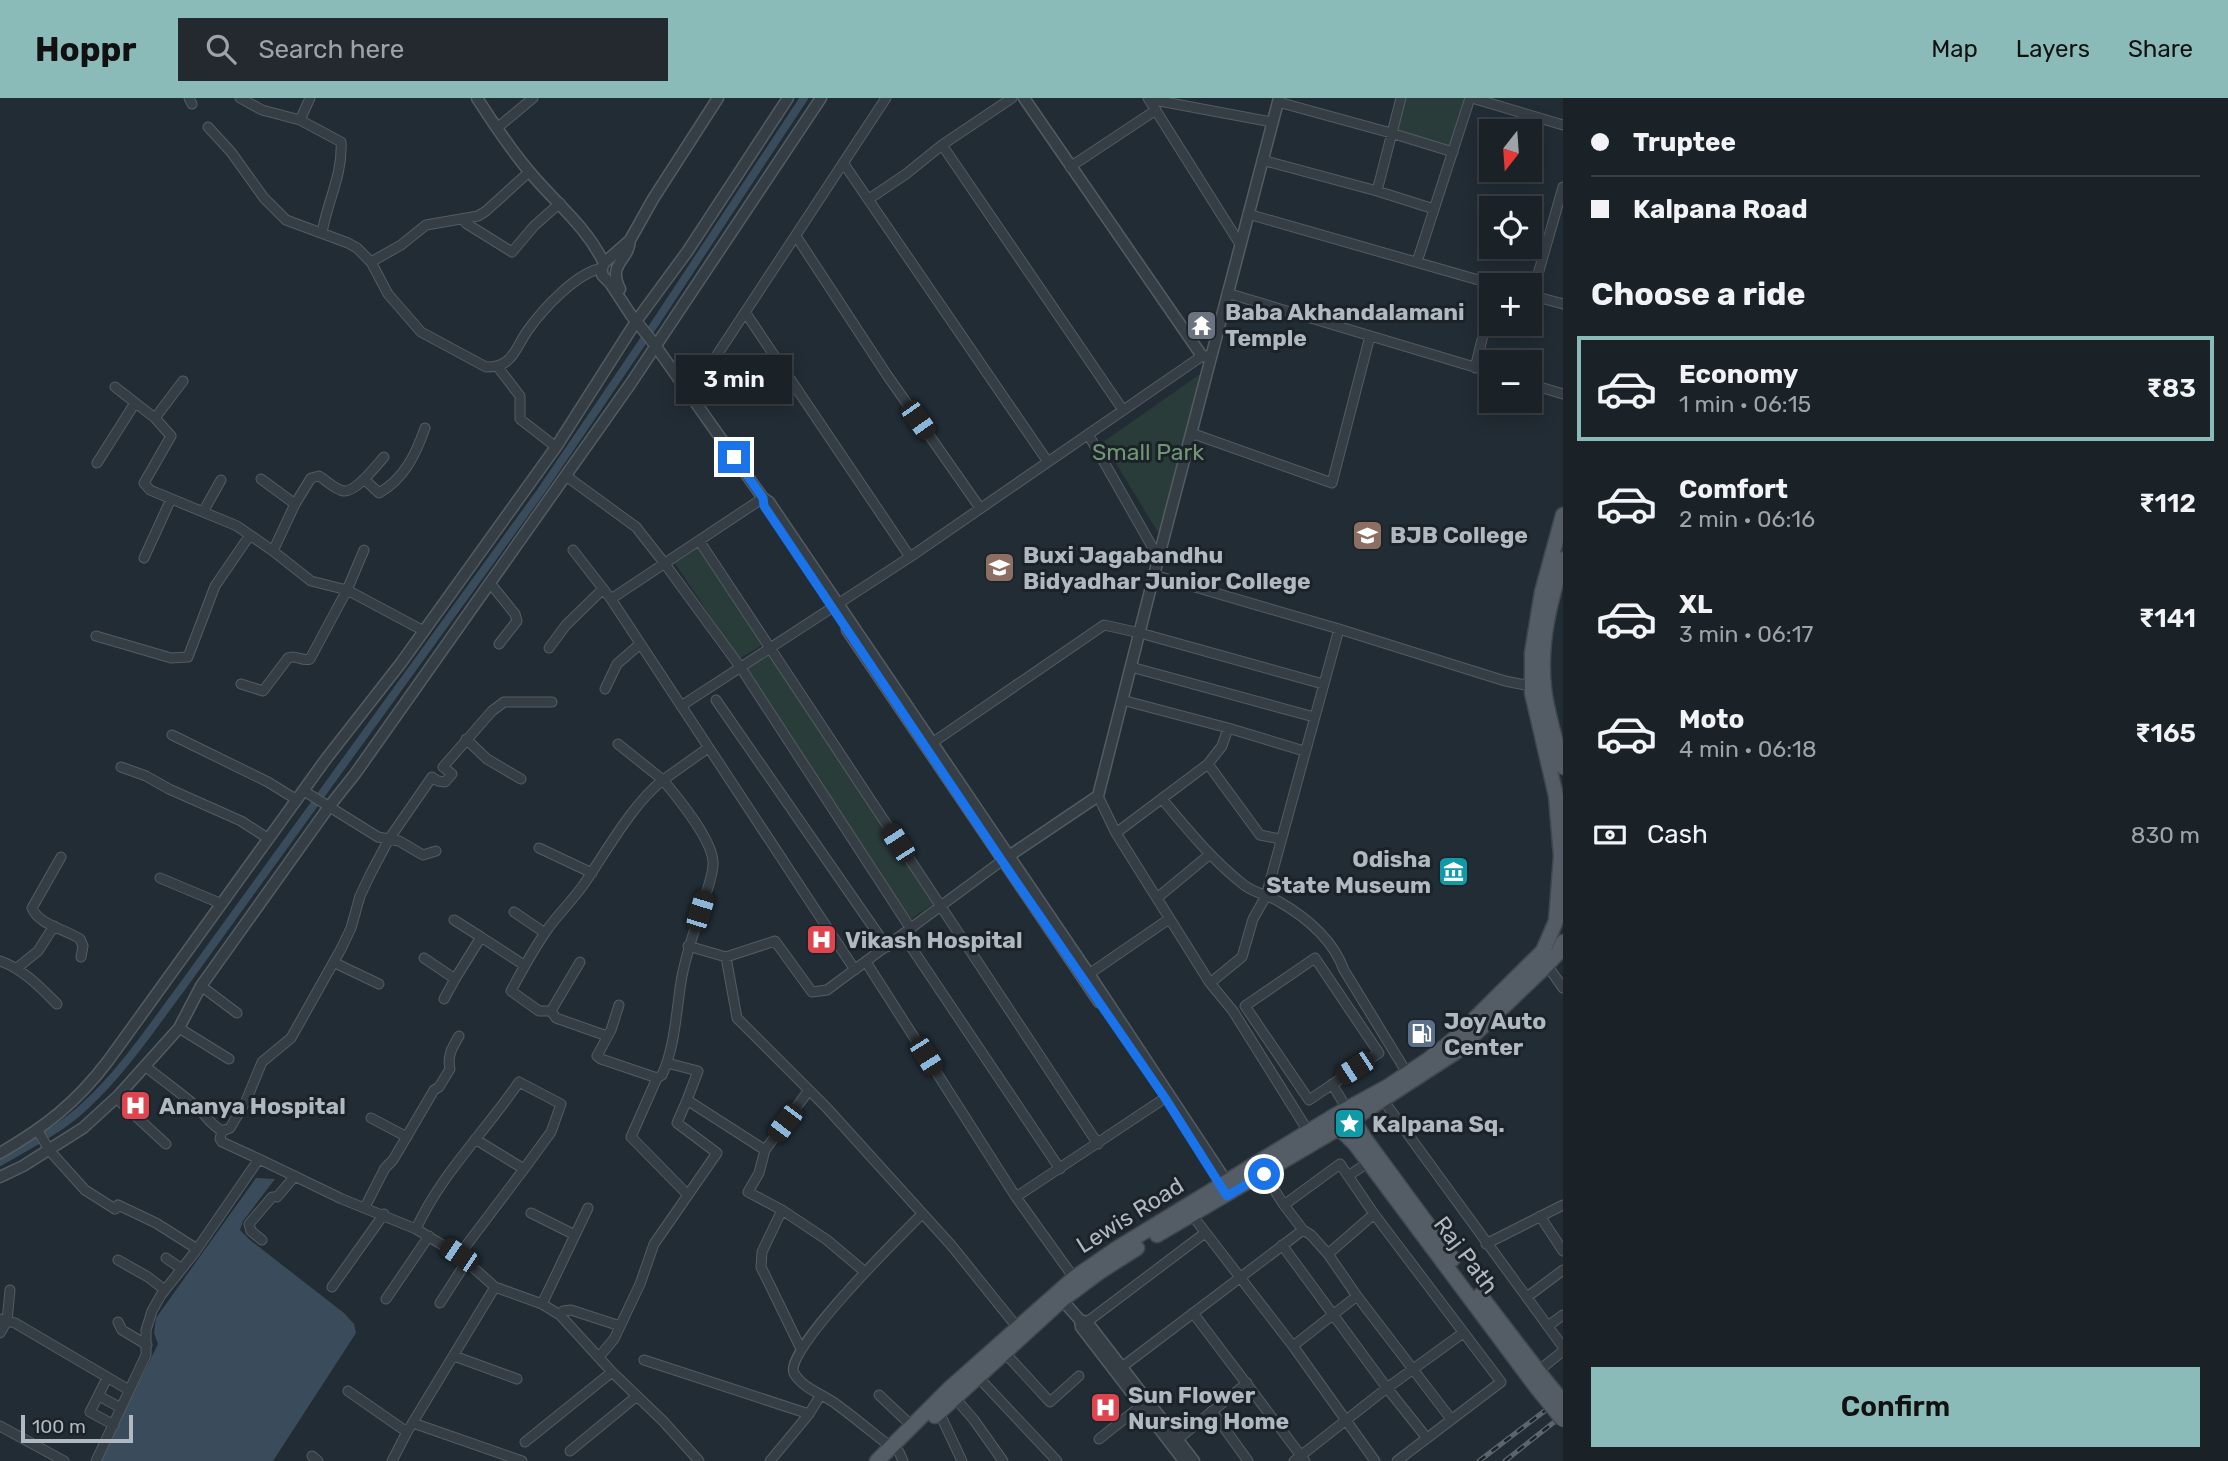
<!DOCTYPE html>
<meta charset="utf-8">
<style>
:root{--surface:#1a2127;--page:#23292f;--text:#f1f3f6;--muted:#9fa3a7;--line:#383e44;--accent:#8bbbb9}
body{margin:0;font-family:Rubik,sans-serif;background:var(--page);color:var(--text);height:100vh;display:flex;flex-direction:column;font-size:26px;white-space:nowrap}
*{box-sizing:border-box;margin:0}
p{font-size:23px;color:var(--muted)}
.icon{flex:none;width:38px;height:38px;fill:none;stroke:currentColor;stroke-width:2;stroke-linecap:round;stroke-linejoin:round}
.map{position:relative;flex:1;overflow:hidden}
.panel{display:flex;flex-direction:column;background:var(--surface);width:665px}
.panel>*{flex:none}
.hud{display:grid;align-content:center;height:154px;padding:0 28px;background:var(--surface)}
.needle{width:46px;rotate:197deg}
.tools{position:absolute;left:1479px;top:21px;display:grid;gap:14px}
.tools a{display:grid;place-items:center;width:63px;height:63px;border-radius:0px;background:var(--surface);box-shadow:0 4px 18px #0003,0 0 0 2px var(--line);font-size:35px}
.scale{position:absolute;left:21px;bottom:18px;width:112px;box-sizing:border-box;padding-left:7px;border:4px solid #b0b9c1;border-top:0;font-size:19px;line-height:24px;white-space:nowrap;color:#b0b9c1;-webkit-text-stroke:5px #1b2329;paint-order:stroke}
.end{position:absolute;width:32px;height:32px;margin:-16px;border:9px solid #1a73e8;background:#fff;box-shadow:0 0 0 4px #fff}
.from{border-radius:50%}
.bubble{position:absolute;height:49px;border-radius:0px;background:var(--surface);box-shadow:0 4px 18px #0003,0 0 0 2px var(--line);font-size:23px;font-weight:600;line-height:49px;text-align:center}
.car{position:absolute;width:21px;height:42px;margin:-21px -10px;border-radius:9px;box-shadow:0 0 5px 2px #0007;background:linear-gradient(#222 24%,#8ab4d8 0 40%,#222 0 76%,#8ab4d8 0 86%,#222 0)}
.hud b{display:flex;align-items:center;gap:24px;height:66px;font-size:26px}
.hud b+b{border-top:2px solid var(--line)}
.hud i{width:18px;height:18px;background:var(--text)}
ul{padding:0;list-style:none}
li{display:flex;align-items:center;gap:21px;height:105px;margin:0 14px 10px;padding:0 14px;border:4px solid transparent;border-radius:0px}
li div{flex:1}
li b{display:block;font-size:26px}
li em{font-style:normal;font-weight:600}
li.selected{border-color:var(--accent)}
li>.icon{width:63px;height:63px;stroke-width:1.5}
h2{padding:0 28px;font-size:32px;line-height:84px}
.pay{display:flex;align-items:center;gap:18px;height:77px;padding:0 28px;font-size:26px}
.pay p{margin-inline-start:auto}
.action{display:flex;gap:14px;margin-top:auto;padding:14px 28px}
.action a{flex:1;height:80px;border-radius:0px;background:var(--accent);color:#111;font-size:28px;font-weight:600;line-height:80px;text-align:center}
header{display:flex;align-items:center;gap:42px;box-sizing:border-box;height:98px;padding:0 35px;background:var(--accent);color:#111}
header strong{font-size:33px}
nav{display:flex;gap:38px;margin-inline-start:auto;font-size:24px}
.search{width:490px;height:63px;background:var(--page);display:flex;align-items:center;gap:18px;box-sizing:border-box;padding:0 24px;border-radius:0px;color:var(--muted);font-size:26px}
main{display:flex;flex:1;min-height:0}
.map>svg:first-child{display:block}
.green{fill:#2a3c3a}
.water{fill:#3a4c5b}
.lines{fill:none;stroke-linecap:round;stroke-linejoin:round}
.canal{stroke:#3a4c5b;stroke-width:8}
.minor-casing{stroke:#535c62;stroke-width:11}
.tertiary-casing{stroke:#535c62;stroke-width:13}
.primary-casing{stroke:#3f474e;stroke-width:17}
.minor{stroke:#363e45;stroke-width:9}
.tertiary{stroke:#363e45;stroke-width:10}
.primary{stroke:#545d65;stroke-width:14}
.rail-casing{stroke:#5c656e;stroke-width:5}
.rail{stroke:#1b2329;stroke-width:2.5;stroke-dasharray:8;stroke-linecap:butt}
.primary-bridge-casing{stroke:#3f474e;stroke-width:17;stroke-linecap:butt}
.primary-bridge{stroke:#545d65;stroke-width:14}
.route{stroke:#1a73e8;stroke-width:9}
.labels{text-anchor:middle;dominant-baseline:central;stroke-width:6;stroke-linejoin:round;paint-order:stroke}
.poi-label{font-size:23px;font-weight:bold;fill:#b0b9c1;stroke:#1b2329;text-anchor:start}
.park-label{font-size:23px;fill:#729576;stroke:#1b2329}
.street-label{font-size:23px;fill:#b0b9c1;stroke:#1b2329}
</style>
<header>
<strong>Hoppr</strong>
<div class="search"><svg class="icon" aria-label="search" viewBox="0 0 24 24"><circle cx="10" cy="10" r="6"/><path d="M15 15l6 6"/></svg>Search here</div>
<nav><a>Map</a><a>Layers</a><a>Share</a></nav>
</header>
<main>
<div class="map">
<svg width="1563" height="1363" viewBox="0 0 1563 1363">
<rect width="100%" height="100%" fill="#222c34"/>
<path class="green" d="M1401 0H1470L1453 54 1391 35Z
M1206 272 1161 439 1103 344Z
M698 450 762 547 739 561 675 465Z
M769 556 934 805 911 821 745 571Z"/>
<path class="water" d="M256 1080 275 1081 243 1123 240 1132 250 1142 344 1215 354 1226 356 1235 273 1363H100L158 1246 154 1235 156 1220Z"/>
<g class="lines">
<path class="canal" d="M0 1064C29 1047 61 1031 86 1007 123 973 152 929 182 889L541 393 656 224 804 0"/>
<defs>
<path id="minor" d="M189 0 192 6
M240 0 262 12 300 22 341 44C343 77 327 104 322 135
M1148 0 1240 146
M1472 0 1563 27
M1149 1 1272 24
M1278 4 1391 35 1453 54
M300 22 310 0
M208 29 231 54 264 100 286 122 348 145 357 150 371 164 401 147 426 127 478 118 486 113 529 74
M497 30 533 0
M942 47 1123 312
M1262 62 1377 93 1434 111
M844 66 1048 364
M1070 69 1156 12
M1377 93 1401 0
M869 101 906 76 942 47 1012 0
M1248 116 1496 187
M462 121 467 126 512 154 534 128 560 105
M796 138 887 277 980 410
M371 164 388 196 421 234 486 269C493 269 501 268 507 263 516 256 521 241 528 232 543 211 576 175 602 170
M1417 164 1470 0
M1227 195 1491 274
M1530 197 1563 206
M1532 197 1563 89
M745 214 910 459
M497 268 520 298V321L556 349
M1475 270 1491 205
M1530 286 1563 296
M115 289 155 320 171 338 144 385 150 392 237 428 273 453 311 483 347 492 424 533
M690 298 886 0
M155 320 183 283
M1191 335 1332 385 1370 238
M1088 336 1158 459
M97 365 135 305
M566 378 636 429 665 466 741 570 911 831
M261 381 295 406
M364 381 379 395C404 381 416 356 425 330
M203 414 221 382
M700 444 1098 1046
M573 452 611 501 855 872
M273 453 295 406 311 380 319 378C326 382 335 392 344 393 356 394 376 368 384 359
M144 460 171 401
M1154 477 1339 531 1505 583 1535 589
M490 485 515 516 517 523 499 546
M611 501 763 400
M96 538 171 560 188 559 215 488 250 437
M549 550 566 527 603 491
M1131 569 1314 619
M241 586 263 593 288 560C296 556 302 564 310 561L347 492 364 452
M605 591 617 566 640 546
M716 602 887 849
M1122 602 1228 630 1304 653
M681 608 910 459 1202 258
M172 637 268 684 297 702
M466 641 487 661 521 681
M932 645 1104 527 1140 535 1323 586
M1208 666 1260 737 1280 741
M121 669 146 678 169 691 241 723 269 741
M304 693 378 739 399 743 423 757 436 753
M1098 698 1116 735 1210 885 1242 859 1253 821 1266 798 1339 531
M1162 701C1188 732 1212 762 1244 787 1254 795 1268 797 1278 803 1306 819 1333 842 1344 872L1407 975
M1116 735 1208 666 1222 648 1228 630
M539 750 592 775
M61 759 32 810C39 827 65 831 80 841L83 848 81 859
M1007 759 827 892 812 894 775 843 726 859 737 920 826 1009 951 1147 1017 1229
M160 780 222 806
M1157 800 1209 757
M514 814 545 835
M454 822 481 839
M903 837 1060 1071
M688 848 726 859
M424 860 455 881 481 839 524 867
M1315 860 1379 955 1309 1002 1245 908Z
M0 863C23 871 40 889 57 906
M580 864 551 913 556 920 607 938
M866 864 1016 1099 1074 1180
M335 865 379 886
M1547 867 1563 890
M17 870 38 853 54 828
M1089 876 1169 821
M1210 885 1233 913 1308 1033
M201 888 237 915
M444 901 455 881
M619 907 611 932 597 958 601 961 657 980
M551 913H539L511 893C522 872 533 852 547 832 558 816 573 802 584 786 606 754 633 705 663 682L618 646
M179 930 229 961
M667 965 698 973 687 1002
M145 968C162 982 181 995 198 1010 208 1020 209 1025 222 1033L220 1041 222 1044 259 1061
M1332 986 1347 1011
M809 992 765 1052 759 1075 748 1094 782 1112 827 1142 865 1174
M116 1000 166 1046
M1383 1002 1563 1249
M371 1020 407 1039
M38 1033 49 1052 85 1092 115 1111 118 1107 156 1125 197 1151
M222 1033 230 1030 246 1003 262 964 291 940 341 851 351 830 360 798 371 775 389 741 432 679 438 683 445 684 452 676 443 669 492 613 504 604H552
M1264 1076 1284 1107 1340 1066 1374 1116 1501 1284 1397 1363
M1348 1078 1369 1064
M688 1097 631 1039 657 980 662 977C676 946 676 911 682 878 687 853 695 830 703 806 706 793 714 777 713 764 712 741 678 700 663 682L708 650
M1016 1099 1165 1000
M1284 1107 1303 1132 1311 1137 1328 1156 1374 1116
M365 1109 385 1070 393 1062 434 992 439 989 450 971C447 958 452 950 459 938
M782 1112 762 1154 761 1169 801 1251
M531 1115 575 1137
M1192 1117 1293 1248 1375 1363
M1540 1118 1563 1153
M416 1131C441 1076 485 1034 519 984L561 1006 551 1034 524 1071 475 1041
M262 1142 251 1133 249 1126 272 1099H277L295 1078
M1486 1146 1563 1107
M1282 1147 1387 1290 1426 1339
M459 1157 524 1071
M166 1160 182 1171
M118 1162 148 1179 165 1192
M332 1189 384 1116
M1357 1198 1451 1321
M1527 1199 1563 1172
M386 1201 429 1138
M440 1205 467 1163
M542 1206 588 1110
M1193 1215 1305 1363
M560 1217 563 1213 571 1212 620 1228
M0 1221 15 1225 129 1292
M118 1224 122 1232 147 1247
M1087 1224 1205 1135
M1548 1228 1563 1217
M0 1235 7 1223 10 1192
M1293 1248 1357 1198 1328 1156
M1005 1255 1050 1304 1079 1278
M454 1258 517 1281
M599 1259 614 1241 640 1186 654 1146 717 1055 677 1025 687 1002 765 1052
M644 1262 809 1316
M1122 1269 1303 1132
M1538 1273 1563 1253
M978 1279 1057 1363
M107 1280 90 1314 114 1327
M348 1293 407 1334
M879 1297 912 1328
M99 1298 121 1310
M955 1300 974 1322 1003 1363
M1212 1313 1248 1363
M939 1314 962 1363
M413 1325 522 1363
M0 1328 64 1363
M1099 1341 1142 1307
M1178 1341 1247 1285
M525 1344 612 1274
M891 1349C873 1335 855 1320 836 1306 823 1296 803 1291 794 1275 782 1254 903 1135 922 1116
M570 1353 637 1298
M899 1354 903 1363
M312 1358 318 1363
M96 1363 146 1257V1232L152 1213 161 1197 195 1154 259 1061 342 1101 416 1131 459 1157 495 1189 542 1206 560 1217 612 1274 663 1323 699 1363
M392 1363 407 1334 495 1189
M770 1363 809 1316 820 1298
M1294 1363 1387 1290 1463 1235"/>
<path id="tertiary" d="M477 0C493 25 509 49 528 72 555 105 584 125 604 165
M1024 0 1202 258 1211 259
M630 142 604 165 602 170V177L610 185 631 217 652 243 763 400 769 404 1089 876 1230 1089
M620 191C607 165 629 163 630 142L653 101 718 0
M847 532 1099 904
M1009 758 1098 698 1154 477 1279 0
M0 1055C45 1029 76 1005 108 963L326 661 401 565 556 349 637 222 687 154 788 0
M0 1079 23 1068 83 1030 118 998 179 930 201 888 328 710 355 676 631 285 821 0
M1062 1202 1080 1222 1087 1224 1194 1363
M1080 1222 1081 1229 1184 1363"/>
<path id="primary" d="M1563 461C1550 503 1539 545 1544 590 1547 617 1556 643 1563 669
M1349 1015 1365 1041 1453 1161
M1336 1023 1339 1030 1355 1046 1537 1290
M1157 1137 1339 1030 1456 954 1544 870 1558 855 1563 844
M1480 1197 1545 1282
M935 1318 1062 1202 1101 1173 1137 1150
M877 1363 950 1290 1074 1180 1116 1151 1334 1018 1387 989 1429 961 1455 940 1543 853 1556 823 1561 758 1556 698 1532 595V555L1542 494 1563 417"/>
</defs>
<use href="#minor" class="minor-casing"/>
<use href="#tertiary" class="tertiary-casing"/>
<use href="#primary" class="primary-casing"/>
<use href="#minor" class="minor"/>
<use href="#tertiary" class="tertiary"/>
<use href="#primary" class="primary"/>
<defs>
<path id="rail" d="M1479 1363 1563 1299
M1505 1363 1563 1317"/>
</defs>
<use href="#rail" class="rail-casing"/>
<use href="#rail" class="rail"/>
<defs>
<path id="primary-bridge" d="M1545 1282 1563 1304
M1537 1290 1563 1322"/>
</defs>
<use href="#primary-bridge" class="primary-bridge-casing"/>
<use href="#primary-bridge" class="primary-bridge"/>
</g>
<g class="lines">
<path class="route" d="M734 359 763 400 764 408 1002 763 1165 1000 1227 1098 1264 1076"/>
</g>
<defs>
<symbol id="temple-square" viewBox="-11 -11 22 22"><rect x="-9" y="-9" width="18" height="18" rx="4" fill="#6b7280" stroke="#1b2329"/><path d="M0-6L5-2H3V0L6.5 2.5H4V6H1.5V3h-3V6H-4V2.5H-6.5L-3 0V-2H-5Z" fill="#fff"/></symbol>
<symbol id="university-square" viewBox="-11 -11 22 22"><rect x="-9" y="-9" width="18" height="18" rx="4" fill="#8d6e63" stroke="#1b2329"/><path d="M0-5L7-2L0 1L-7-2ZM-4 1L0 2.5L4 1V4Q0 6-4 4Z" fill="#fff"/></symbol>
<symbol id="museum-square" viewBox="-11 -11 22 22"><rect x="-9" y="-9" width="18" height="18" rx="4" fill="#0f9aa8" stroke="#1b2329"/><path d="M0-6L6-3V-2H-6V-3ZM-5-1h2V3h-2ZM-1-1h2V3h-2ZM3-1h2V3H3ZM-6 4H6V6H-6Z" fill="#fff"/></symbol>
<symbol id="hospital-square" viewBox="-11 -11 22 22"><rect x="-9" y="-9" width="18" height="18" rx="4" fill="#e0444e" stroke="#1b2329"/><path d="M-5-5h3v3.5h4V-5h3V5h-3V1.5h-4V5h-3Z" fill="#fff"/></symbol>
<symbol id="fuel-square" viewBox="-11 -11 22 22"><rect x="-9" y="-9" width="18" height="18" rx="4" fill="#5c6f8a" stroke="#1b2329"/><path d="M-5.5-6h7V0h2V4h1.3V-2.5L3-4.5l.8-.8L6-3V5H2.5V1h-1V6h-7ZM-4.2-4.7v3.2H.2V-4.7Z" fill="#fff"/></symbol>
<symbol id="sight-square" viewBox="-11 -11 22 22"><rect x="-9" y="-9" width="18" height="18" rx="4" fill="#0f9aa8" stroke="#1b2329"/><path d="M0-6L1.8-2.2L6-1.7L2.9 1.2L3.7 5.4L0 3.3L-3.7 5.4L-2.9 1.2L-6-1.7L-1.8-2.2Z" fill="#fff"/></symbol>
</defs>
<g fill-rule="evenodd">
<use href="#temple-square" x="1184" y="210" width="35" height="35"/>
<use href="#university-square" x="1350" y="420" width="35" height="35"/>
<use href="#university-square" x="982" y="452" width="35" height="35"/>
<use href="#museum-square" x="1436" y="756" width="35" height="35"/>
<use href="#hospital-square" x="804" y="824" width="35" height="35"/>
<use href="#fuel-square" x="1404" y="918" width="35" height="35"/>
<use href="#hospital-square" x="118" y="990" width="35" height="35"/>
<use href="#sight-square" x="1332" y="1008" width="35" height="35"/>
<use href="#hospital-square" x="1088" y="1292" width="35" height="35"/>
</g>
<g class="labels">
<g class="poi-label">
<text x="1225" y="214">Baba Akhandalamani<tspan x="1225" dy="26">Temple</tspan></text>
<text x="1390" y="437">BJB College</text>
<text x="1023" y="457">Buxi Jagabandhu<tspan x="1023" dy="26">Bidyadhar Junior College</tspan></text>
<text x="1431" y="761" text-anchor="end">Odisha<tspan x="1431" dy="26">State Museum</tspan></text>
<text x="845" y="842">Vikash Hospital</text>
<text x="1444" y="923">Joy Auto<tspan x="1444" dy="26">Center</tspan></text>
<text x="159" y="1008">Ananya Hospital</text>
<text x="1372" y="1026">Kalpana Sq.</text>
<text x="1128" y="1297">Sun Flower<tspan x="1128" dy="26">Nursing Home</tspan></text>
</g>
<g class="park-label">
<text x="1148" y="354">Small Park</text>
</g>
<g class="street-label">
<text transform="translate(1130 1117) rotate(-32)">Lewis Road</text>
<text transform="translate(1466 1157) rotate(53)">Raj Path</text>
</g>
</g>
</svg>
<div class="tools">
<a><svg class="needle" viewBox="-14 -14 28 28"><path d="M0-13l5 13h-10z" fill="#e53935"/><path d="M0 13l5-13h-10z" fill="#9fa3a7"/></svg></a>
<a><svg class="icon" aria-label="locate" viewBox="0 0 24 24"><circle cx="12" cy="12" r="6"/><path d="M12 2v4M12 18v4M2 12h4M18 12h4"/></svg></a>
<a>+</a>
<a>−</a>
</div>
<div class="scale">100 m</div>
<i class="end from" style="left:1264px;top:1076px"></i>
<i class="end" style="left:734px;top:359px"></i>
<div class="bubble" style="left:676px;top:257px;width:116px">3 min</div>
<i class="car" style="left:918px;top:322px;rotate:145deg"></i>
<i class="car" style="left:898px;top:745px;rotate:327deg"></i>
<i class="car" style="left:700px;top:813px;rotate:17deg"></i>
<i class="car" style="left:926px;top:958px;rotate:148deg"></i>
<i class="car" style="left:1355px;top:970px;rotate:237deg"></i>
<i class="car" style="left:785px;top:1025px;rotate:217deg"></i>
<i class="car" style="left:459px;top:1157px;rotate:304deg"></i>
</div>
<section class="panel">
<div class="hud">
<b><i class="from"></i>Truptee</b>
<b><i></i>Kalpana Road</b>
</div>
<h2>Choose a ride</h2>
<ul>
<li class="selected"><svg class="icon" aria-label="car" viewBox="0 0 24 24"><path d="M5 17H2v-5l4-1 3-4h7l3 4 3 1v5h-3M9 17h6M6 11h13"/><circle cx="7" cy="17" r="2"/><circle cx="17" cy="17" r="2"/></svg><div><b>Economy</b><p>1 min · 06:15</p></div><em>₹83</em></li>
<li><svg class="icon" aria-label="car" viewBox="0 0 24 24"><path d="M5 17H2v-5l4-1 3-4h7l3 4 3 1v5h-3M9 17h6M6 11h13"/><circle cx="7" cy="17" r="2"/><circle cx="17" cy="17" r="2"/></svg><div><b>Comfort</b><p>2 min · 06:16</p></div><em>₹112</em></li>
<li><svg class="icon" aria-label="car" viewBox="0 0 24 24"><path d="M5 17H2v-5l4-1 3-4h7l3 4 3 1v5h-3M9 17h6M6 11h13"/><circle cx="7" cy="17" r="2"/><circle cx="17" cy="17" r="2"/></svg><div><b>XL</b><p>3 min · 06:17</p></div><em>₹141</em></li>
<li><svg class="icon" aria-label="car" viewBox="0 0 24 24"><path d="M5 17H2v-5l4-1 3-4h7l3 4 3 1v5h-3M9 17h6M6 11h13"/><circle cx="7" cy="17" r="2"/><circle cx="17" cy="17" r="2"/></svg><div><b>Moto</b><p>4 min · 06:18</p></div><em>₹165</em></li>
</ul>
<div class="pay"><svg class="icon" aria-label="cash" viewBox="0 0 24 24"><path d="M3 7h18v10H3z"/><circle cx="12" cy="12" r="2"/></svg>Cash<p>830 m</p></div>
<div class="action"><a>Confirm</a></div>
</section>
</main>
